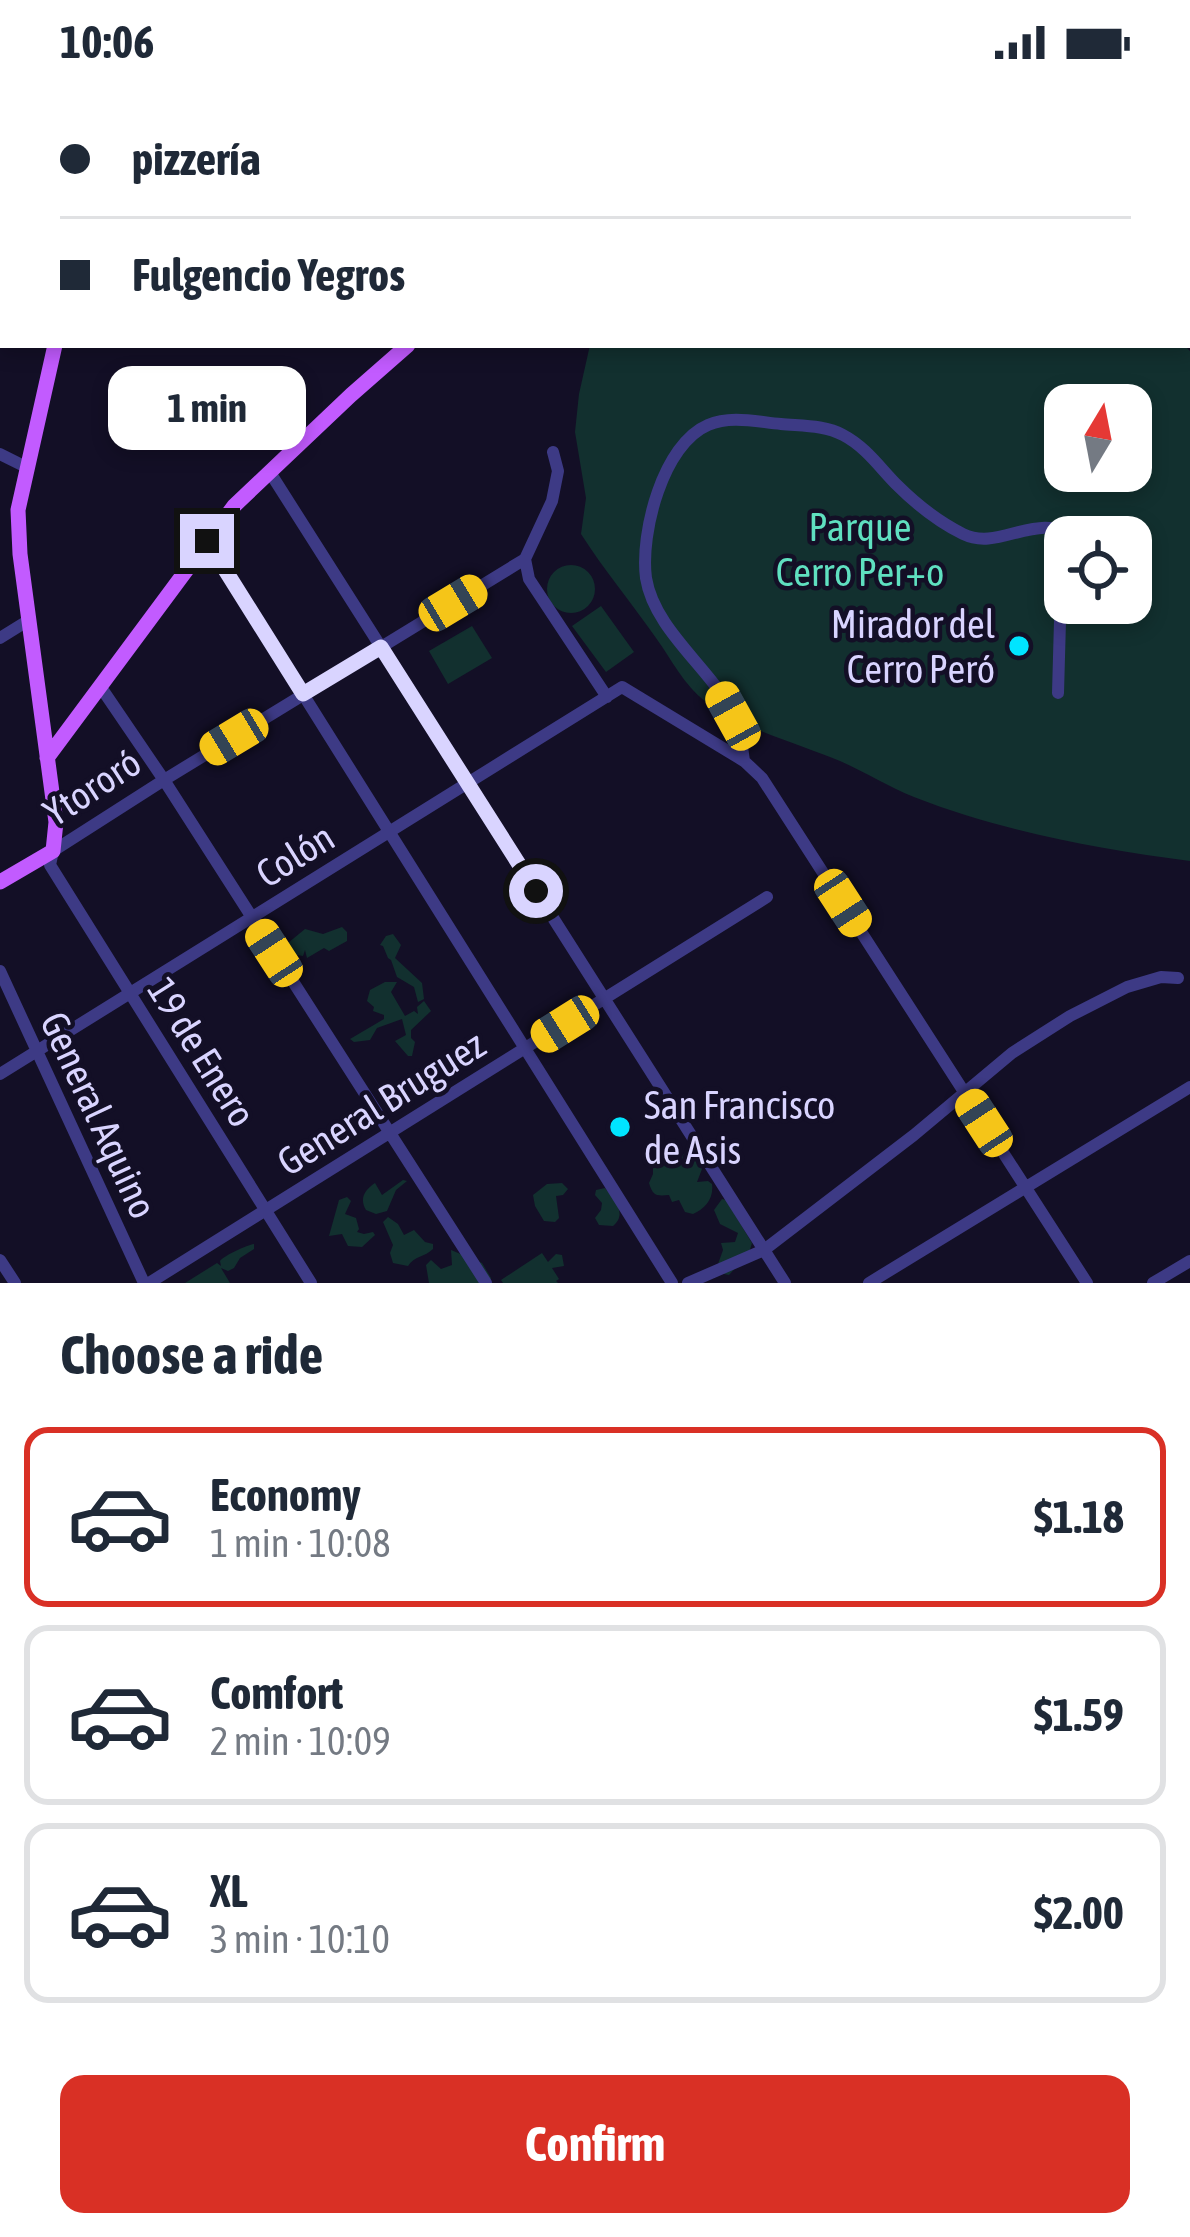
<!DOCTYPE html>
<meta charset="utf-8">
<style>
:root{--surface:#fff;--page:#f6f6f7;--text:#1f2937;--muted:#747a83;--line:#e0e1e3;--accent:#d93025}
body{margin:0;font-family:"Asap Condensed",sans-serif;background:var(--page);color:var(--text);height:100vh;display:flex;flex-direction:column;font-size:45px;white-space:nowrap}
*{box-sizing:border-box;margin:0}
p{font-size:39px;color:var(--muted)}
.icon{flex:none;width:66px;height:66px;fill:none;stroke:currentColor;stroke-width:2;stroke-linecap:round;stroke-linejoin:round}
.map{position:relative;height:1199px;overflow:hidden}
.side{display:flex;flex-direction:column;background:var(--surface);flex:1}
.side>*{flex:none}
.top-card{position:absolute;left:0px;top:0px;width:1191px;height:264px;box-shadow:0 6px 18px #0003;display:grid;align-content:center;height:264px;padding:0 60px;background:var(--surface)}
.needle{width:78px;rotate:10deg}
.fabs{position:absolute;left:1044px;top:300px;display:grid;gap:24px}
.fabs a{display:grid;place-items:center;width:108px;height:108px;border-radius:24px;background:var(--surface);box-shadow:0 6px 18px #0003;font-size:60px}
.end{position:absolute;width:54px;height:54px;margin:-27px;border:15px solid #d9d4ff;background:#111;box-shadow:0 0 0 6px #111}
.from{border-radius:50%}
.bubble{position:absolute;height:84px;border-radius:24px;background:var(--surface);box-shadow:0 6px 18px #0003;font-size:39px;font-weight:700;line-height:84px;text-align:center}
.car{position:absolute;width:36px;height:72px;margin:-36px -18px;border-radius:15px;box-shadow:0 0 9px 3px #0007;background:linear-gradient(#f5c518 24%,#345 0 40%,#f5c518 0 76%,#345 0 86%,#f5c518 0)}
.top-card b{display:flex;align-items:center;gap:42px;height:114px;font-size:45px}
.top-card b+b{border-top:3px solid var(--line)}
.top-card i{width:30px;height:30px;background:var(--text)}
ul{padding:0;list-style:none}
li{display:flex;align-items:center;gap:36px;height:180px;margin:0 24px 18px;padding:0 36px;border:6px solid var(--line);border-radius:24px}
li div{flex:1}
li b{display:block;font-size:45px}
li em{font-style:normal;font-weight:700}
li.selected{border-color:var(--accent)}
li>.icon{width:108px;height:108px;stroke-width:1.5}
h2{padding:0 60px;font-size:54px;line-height:144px}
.cta{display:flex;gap:24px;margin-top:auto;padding:24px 60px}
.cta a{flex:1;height:138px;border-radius:24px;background:var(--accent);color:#fff;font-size:48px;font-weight:700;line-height:138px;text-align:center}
.status{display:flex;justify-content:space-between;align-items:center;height:84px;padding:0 60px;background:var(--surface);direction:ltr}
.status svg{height:33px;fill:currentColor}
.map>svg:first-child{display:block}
.green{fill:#12302f;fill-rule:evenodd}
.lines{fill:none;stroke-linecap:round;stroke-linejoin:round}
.minor{stroke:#3d3a85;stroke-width:12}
.major{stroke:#c25bff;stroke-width:15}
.route{stroke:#d9d4ff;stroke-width:15}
.poi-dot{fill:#00e5ff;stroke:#130f26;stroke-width:4.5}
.labels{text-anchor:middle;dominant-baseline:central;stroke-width:9;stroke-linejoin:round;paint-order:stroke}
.park-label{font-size:39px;fill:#5fe0c0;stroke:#130f26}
.poi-label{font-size:39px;fill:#d9d4ff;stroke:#130f26;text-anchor:end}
.street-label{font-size:39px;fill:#d9d4ff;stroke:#130f26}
</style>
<div class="status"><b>10:06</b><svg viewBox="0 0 49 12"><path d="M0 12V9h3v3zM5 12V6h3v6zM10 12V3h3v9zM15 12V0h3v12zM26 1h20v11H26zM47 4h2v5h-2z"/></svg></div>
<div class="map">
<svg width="1190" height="1199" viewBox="0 0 1190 1199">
<rect width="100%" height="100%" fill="#130f26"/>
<path class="green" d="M590 261 1185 262 1190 267V777C1097 765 1001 747 914 713 889 703 865 688 840 677 800 660 740 644 706 618 683 600 672 576 656 554 631 518 604 486 581 450L586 414 575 348 579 310ZM1065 321H1131V387H1065ZM1065 453H1131V519H1065Z
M547 505a24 24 0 1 1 48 0a24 24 0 1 1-48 0Z
M601 522 634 568 606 588 572 542Z
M472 542 492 574 448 600 429 567Z
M342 843 347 848V857L329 867 324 864 307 874 305 866 303 872 297 871 299 883 293 879 289 882 271 853 278 849 288 859 305 845 323 850Z
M393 850 401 861 395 874 422 899 424 915 418 918 414 903 397 893 391 876 388 874 383 862 380 861 386 852Z
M385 898H397L391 908 405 932 414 927 418 930 417 923 424 917 431 927 411 946V954L415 958 412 972H408L395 957 406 951 402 935 377 944 370 956 354 958 350 955 384 935V931L373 927 374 923 367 917 370 906Z
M675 1066 698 1077 702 1085 697 1098 708 1097 712 1100C714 1115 705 1125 693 1130L685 1128 679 1116 672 1118 669 1111C656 1112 653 1112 649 1099L653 1090V1079L662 1069Z
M403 1096 407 1097 396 1106 387 1127 376 1130 366 1126C359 1114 365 1106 375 1099L382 1111Z
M562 1099 568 1105 563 1111 556 1112 559 1134 555 1138 544 1137 535 1122 533 1111 547 1100Z
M605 1104C614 1116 628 1129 613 1142L599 1141 595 1134 601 1126 602 1119 595 1111 596 1106Z
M347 1113 351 1117 345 1130 356 1134 359 1145 357 1148 364 1150 373 1148 375 1151 362 1163 348 1162 342 1150 329 1152 339 1116Z
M722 1115 726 1116 752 1159 749 1169 729 1191 724 1190 718 1180 723 1166 721 1159 735 1158 738 1149 720 1140 714 1126Z
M388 1133 398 1140 404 1151 414 1146 425 1158 433 1160V1165C425 1173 414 1172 408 1182L393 1179 390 1169 393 1161 383 1138Z
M254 1160V1165L240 1174 234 1184 228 1187 221 1184 230 1199H185L217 1179 221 1182 220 1177C225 1171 247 1161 254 1160Z
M451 1166 482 1179 491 1194 489 1199H429L426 1181 431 1176 441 1185 452 1181Z
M542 1169 548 1178 556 1170 562 1171 564 1182 552 1184 559 1195 556 1197 558 1199H503L501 1196Z"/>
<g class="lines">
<path class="minor" d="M700 0 701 3
M967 0 976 3
M1188 30 1190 28
M1188 231 1190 232
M0 370 28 384
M271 390 785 1199
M207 457 672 1199
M525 475 529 495 607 613
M525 475 552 417 558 387 553 368
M0 554 29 536
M100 602 164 696 486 1199
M1058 609 1060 537 1067 519
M744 677C741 652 735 629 720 608 695 573 653 538 646 494 640 449 663 360 708 341 731 331 757 338 781 340 801 342 825 341 843 351 866 363 880 384 897 401 916 420 939 438 963 450 1000 468 1035 426 1078 453
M0 887 144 1199
M0 990 622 603 744 677 762 694 1087 1199
M0 1176 15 1199
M149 1199 767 813
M311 1199 50 781 53 767 164 696 525 475
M688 1199 764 1166 914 1051 1012 969 1070 932 1127 903 1161 893 1178 894
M869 1199 1190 1003
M1153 1199 1190 1177"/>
<path class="major" d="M101 3V0
M715 3 720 0
M47 674 234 422 351 311 408 261
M0 798 53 767 56 738 20 470 18 426 55 261"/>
</g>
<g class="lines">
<path class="route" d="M207 457 303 610 381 563 536 807"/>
</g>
<g class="poi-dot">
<circle cx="1019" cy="562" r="12"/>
<circle cx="620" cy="1043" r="12"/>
</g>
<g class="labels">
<g class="park-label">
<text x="860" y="443">Parque<tspan x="860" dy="45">Cerro Per+o</tspan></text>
</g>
<g class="poi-label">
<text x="995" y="540">Mirador del<tspan x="995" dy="45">Cerro Peró</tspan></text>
<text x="644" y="1021" text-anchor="start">San Francisco<tspan x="644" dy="45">de Asis</tspan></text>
</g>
<g class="street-label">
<text transform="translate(92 703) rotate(-33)">Ytororó</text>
<text transform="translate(295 771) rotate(-32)">Colón</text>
<text transform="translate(202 968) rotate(58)">19 de Enero</text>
<text transform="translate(381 1019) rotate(-32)">General Bruguez</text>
<text transform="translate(99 1031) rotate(65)">General Aquino</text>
</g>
</g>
</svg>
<div class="fabs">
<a><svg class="needle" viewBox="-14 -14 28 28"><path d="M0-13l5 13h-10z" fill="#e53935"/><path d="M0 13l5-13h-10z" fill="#747a83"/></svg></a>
<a><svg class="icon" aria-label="locate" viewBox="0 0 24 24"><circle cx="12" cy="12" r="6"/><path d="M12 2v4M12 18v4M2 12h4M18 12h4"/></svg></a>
</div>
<i class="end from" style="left:536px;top:807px"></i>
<i class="end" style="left:207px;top:457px"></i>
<div class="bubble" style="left:108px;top:282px;width:198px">1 min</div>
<i class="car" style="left:453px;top:519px;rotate:59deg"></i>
<i class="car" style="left:733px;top:632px;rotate:331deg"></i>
<i class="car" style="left:234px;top:653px;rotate:239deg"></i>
<i class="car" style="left:843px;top:819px;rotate:147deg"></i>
<i class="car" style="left:274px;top:869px;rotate:327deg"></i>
<i class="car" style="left:565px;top:940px;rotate:238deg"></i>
<i class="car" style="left:984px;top:1039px;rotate:327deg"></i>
<div class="top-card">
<b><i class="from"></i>pizzería</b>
<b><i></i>Fulgencio Yegros</b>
</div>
</div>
<section class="side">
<h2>Choose a ride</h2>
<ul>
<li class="selected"><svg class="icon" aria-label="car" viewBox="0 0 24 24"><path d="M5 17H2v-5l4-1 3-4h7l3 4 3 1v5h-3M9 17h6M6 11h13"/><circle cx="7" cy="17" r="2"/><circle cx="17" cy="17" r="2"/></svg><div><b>Economy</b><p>1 min · 10:08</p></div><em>$1.18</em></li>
<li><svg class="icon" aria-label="car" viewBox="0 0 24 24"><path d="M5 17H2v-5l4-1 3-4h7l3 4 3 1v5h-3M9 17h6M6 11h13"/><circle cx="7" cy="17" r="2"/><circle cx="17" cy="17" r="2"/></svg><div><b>Comfort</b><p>2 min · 10:09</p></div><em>$1.59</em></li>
<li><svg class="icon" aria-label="car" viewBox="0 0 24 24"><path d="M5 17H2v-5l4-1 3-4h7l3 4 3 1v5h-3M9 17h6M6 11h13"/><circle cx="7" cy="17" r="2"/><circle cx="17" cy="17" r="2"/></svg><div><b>XL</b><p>3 min · 10:10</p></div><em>$2.00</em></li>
</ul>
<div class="cta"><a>Confirm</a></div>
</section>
